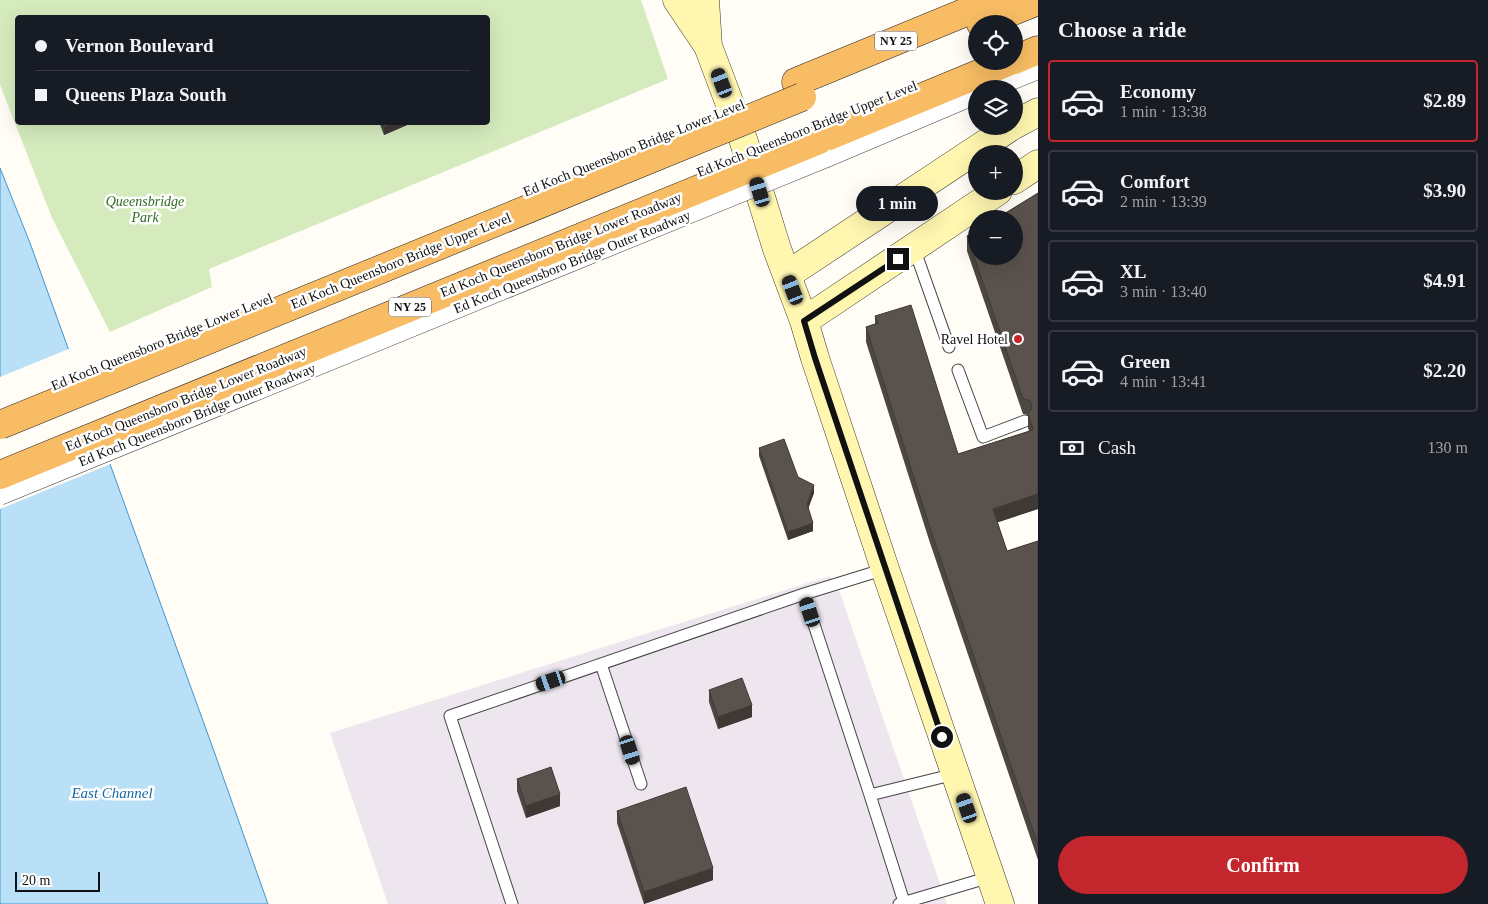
<!DOCTYPE html>
<meta charset="utf-8">
<style>
:root{--surface:#171b24;--page:#242831;--text:#f1f3f6;--muted:#9ea1a6;--line:#363941;--accent:#c4262e}
body{margin:0;font-family:"Times New Roman",serif;background:var(--page);color:var(--text);height:100vh;display:flex;flex-direction:column;font-size:19px;white-space:nowrap}
*{box-sizing:border-box;margin:0}
p{font-size:16px;color:var(--muted)}
.icon{flex:none;width:28px;height:28px;fill:none;stroke:currentColor;stroke-width:2;stroke-linecap:round;stroke-linejoin:round}
.map{position:relative;flex:1;overflow:hidden}
.side{display:flex;flex-direction:column;background:var(--surface);width:450px}
.side>*{flex:none}
.hud{position:absolute;left:15px;top:15px;width:475px;height:110px;border-radius:5px;box-shadow:0 5px 20px #0002;display:grid;align-content:center;height:110px;padding:0 20px;background:var(--surface)}
.tools{position:absolute;left:968px;top:15px;display:grid;gap:10px}
.tools a{display:grid;place-items:center;width:55px;height:55px;border-radius:50%;background:var(--surface);box-shadow:0 5px 20px #0002;font-size:25px}
.scale{position:absolute;left:15px;bottom:12px;width:85px;box-sizing:border-box;padding-left:5px;border:2px solid #111;border-top:0;font-size:14px;line-height:18px;white-space:nowrap;color:#111;-webkit-text-stroke:4px #fff;paint-order:stroke}
.end{position:absolute;width:22px;height:22px;margin:-11px;border:6px solid #111;background:#fff;box-shadow:0 0 0 2px #fff}
.from{border-radius:50%}
.bubble{position:absolute;height:35px;border-radius:18px;background:var(--surface);box-shadow:0 5px 20px #0002;font-size:16px;font-weight:800;line-height:35px;text-align:center}
.car{position:absolute;width:15px;height:30px;margin:-15px -8px;border-radius:6px;box-shadow:0 0 4px 1px #0007;background:linear-gradient(#222 24%,#8ab4d8 0 40%,#222 0 76%,#8ab4d8 0 86%,#222 0)}
.hud b{display:flex;align-items:center;gap:18px;height:48px;font-size:19px}
.hud b+b{border-top:1px solid var(--line)}
.hud i{width:12px;height:12px;background:var(--text)}
ul{padding:0;list-style:none}
li{display:flex;align-items:center;gap:15px;height:82px;margin:0 10px 8px;padding:0 10px;border:2px solid var(--line);border-radius:5px}
li div{flex:1}
li b{display:block;font-size:19px}
li em{font-style:normal;font-weight:800}
li.on{border-color:var(--accent)}
li>.icon{width:45px;height:45px;stroke-width:1.5}
h2{padding:0 20px;font-size:22px;line-height:60px}
.pay{display:flex;align-items:center;gap:12px;height:55px;padding:0 20px;font-size:19px}
.pay p{margin-inline-start:auto}
.primary-button{display:flex;gap:10px;margin-top:auto;padding:10px 20px}
.primary-button a{flex:1;height:58px;border-radius:30px;background:var(--accent);color:#fff;font-size:20px;font-weight:800;line-height:58px;text-align:center}
main{display:flex;flex:1;min-height:0}
.map>svg:first-child{display:block}
.industrial{fill:#eee6ef}
.green{fill:#d5ebbd;fill-rule:evenodd}
.water{fill:#b9e0f7;stroke:#3f96cf}
.pier{fill:#fffdf5}
.lines{fill:none;stroke-linecap:round;stroke-linejoin:round}
.service-casing{stroke:#444;stroke-width:13}
.pedestrian-casing{stroke:#444;stroke-width:19}
.secondary-casing{stroke:#333;stroke-width:29}
.trunk-casing{stroke:#222;stroke-width:29}
.service{stroke:#fff;stroke-width:11}
.pedestrian{stroke:#fff;stroke-width:18}
.secondary{stroke:#fff6b0;stroke-width:28}
.trunk{stroke:#f7bc64;stroke-width:28}
.pedestrian-bridge-casing{stroke:#444;stroke-width:19;stroke-linecap:butt}
.trunk-bridge-casing{stroke:#222;stroke-width:29;stroke-linecap:butt}
.pedestrian-bridge{stroke:#fff;stroke-width:18}
.trunk-bridge{stroke:#f7bc64;stroke-width:28}
.wall{fill:#4d4742}
.shaded-wall{fill:#3f3936}
.building{fill:#5a524d;stroke:#3f3936}
.route{stroke:#111;stroke-width:6}
.poi-dot{fill:#c4262e;stroke:#fff;stroke-width:2}
.labels{text-anchor:middle;dominant-baseline:central;stroke-width:5;stroke-linejoin:round;paint-order:stroke}
.shield{fill:#fff;stroke:#585858;stroke-width:1}
.shield-label{font-size:12px;font-weight:bold;fill:#111}
.street-label{font-size:14px;fill:#111;stroke:#fff}
.park-label{font-size:14px;font-style:italic;fill:#2f6b1f;stroke:#fff}
.poi-label{font-size:14px;fill:#111;stroke:#fff;text-anchor:end}
.water-label{font-size:15px;font-style:italic;fill:#1768a6;stroke:#fff}
</style>
<main>
<div class="map">
<svg width="1038" height="904" viewBox="0 0 1038 904">
<rect width="100%" height="100%" fill="#fffdf5"/>
<path class="industrial" d="M830 576 840 593 947 904H388L330 733Z"/>
<path class="green" d="M0 0H641L668 79 209 269 212 287 110 332 52 218 0 85ZM18 18H488V122H18Z"/>
<path class="water" d="M0 168 30 243 215 754 268 904H0Z"/>
<path class="pier" d="M71 348 113 463 0 509V377Z"/>
<g class="lines">
<defs>
<path id="service" d="M914 248 949 347
M958 370 983 437 1025 421
M804 594 870 795 904 902
M601 664 641 784
M870 795 955 774
M512 904 450 716 804 594 885 569
M899 904 990 877"/>
<path id="pedestrian" d="M992 89 1038 70
M827 158 976 95"/>
<path id="secondary" d="M677 0 708 46 743 139 777 249 804 321 815 358 885 569 1000 904
M705 0 708 46
M1014 125 1038 112
M1014 180 1038 164
M787 275 1012 126
M804 321 998 191"/>
<path id="trunk" d="M981 24 1038 1
M1014 60 1038 50
M796 82 995 0
M819 140 1010 61"/>
</defs>
<use href="#service" class="service-casing"/>
<use href="#pedestrian" class="pedestrian-casing"/>
<use href="#secondary" class="secondary-casing"/>
<use href="#trunk" class="trunk-casing"/>
<use href="#service" class="service"/>
<use href="#pedestrian" class="pedestrian"/>
<use href="#secondary" class="secondary"/>
<use href="#trunk" class="trunk"/>
<defs>
<path id="pedestrian-bridge" d="M0 496 827 158"/>
<path id="trunk-bridge" d="M0 425 802 97
M0 475 819 140"/>
</defs>
<use href="#pedestrian-bridge" class="pedestrian-bridge-casing"/>
<use href="#trunk-bridge" class="trunk-bridge-casing"/>
<use href="#pedestrian-bridge" class="pedestrian-bridge"/>
<use href="#trunk-bridge" class="trunk-bridge"/>
</g>
<path class="wall" d="M379 122H414L384 135Z
M1038 193V509L997 522 1007 551 1038 541V860L930 543 866 342V327L875 324V316L958 454 1029 431 1028 428V415L1023 414 967 251V236Z
M759 448 798 477 814 493 808 508 813 531 788 540 759 456Z
M709 690 752 717 718 729 709 702Z
M517 779 560 806 526 818 517 791Z
M617 811 713 880 644 904 617 823Z"/>
<path class="shaded-wall" d="M394 122H414L384 135V127Z
M814 485V493L807 512V504Z
M1038 494V509L993 524V509Z
M813 523V531L788 540V532Z
M752 705V717L718 729V717Z
M560 794V806L526 818V806Z
M713 868V880L644 904V892Z"/>
<path class="building" d="M382 122H394L384 127Z
M1038 193V494L993 509 1007 551 1038 541V845L930 528 866 327 878 323 875 316 911 305 958 454 1033 430 1028 413 1031 410 1032 404 1029 400 1023 399 967 236 976 231V256H1014V219H996Z
M784 439 798 477 814 485 807 504 813 523 788 532 759 448Z
M742 678 752 705 718 717 709 690Z
M551 767 560 794 526 806 517 779Z
M686 787 713 868 644 892 617 811Z"/>
<g class="lines">
<path class="route" d="M898 259 804 321 815 358 942 737"/>
</g>
<circle class="poi-dot" cx="1018" cy="339" r="5"/>
<g class="labels">
<g class="shield">
<rect x="875" y="31.5" width="42" height="19" rx="4"/>
<rect x="389" y="297.5" width="42" height="19" rx="4"/>
</g>
<g class="shield-label">
<text x="896" y="41">NY 25</text>
<text x="410" y="307">NY 25</text>
</g>
<g class="street-label">
<text transform="translate(807 129) rotate(-22)">Ed Koch Queensboro Bridge Upper Level</text>
<text transform="translate(634 148) rotate(-22)">Ed Koch Queensboro Bridge Lower Level</text>
<text transform="translate(561 245) rotate(-22)">Ed Koch Queensboro Bridge Lower Roadway</text>
<text transform="translate(401 261) rotate(-22)">Ed Koch Queensboro Bridge Upper Level</text>
<text transform="translate(572 262) rotate(-22)">Ed Koch Queensboro Bridge Outer Roadway</text>
<text transform="translate(162 342) rotate(-22)">Ed Koch Queensboro Bridge Lower Level</text>
<text transform="translate(186 399) rotate(-22)">Ed Koch Queensboro Bridge Lower Roadway</text>
<text transform="translate(197 415) rotate(-22)">Ed Koch Queensboro Bridge Outer Roadway</text>
</g>
<g class="park-label">
<text x="145" y="201">Queensbridge<tspan x="145" dy="16">Park</tspan></text>
</g>
<g class="poi-label">
<text x="1008" y="339">Ravel Hotel</text>
</g>
<g class="water-label">
<text x="112" y="793">East Channel</text>
</g>
</g>
</svg>
<div class="tools">
<a><svg class="icon" aria-label="locate" viewBox="0 0 24 24"><circle cx="12" cy="12" r="6"/><path d="M12 2v4M12 18v4M2 12h4M18 12h4"/></svg></a>
<a><svg class="icon" aria-label="layers" viewBox="0 0 24 24"><path d="M12 4l9 5-9 5-9-5zM3 14l9 5 9-5"/></svg></a>
<a>+</a>
<a>−</a>
</div>
<div class="scale">20 m</div>
<i class="end from" style="left:942px;top:737px"></i>
<i class="end" style="left:898px;top:259px"></i>
<div class="bubble" style="left:856px;top:186px;width:82px">1 min</div>
<i class="car" style="left:722px;top:83px;rotate:339deg"></i>
<i class="car" style="left:760px;top:192px;rotate:343deg"></i>
<i class="car" style="left:793px;top:290px;rotate:339deg"></i>
<i class="car" style="left:810px;top:612px;rotate:342deg"></i>
<i class="car" style="left:551px;top:681px;rotate:251deg"></i>
<i class="car" style="left:630px;top:750px;rotate:162deg"></i>
<i class="car" style="left:967px;top:808px;rotate:341deg"></i>
<div class="hud">
<b><i class="from"></i>Vernon Boulevard</b>
<b><i></i>Queens Plaza South</b>
</div>
</div>
<section class="side">
<h2>Choose a ride</h2>
<ul>
<li class="on"><svg class="icon" aria-label="car" viewBox="0 0 24 24"><path d="M5 17H2v-5l4-1 3-4h7l3 4 3 1v5h-3M9 17h6M6 11h13"/><circle cx="7" cy="17" r="2"/><circle cx="17" cy="17" r="2"/></svg><div><b>Economy</b><p>1 min · 13:38</p></div><em>$2.89</em></li>
<li><svg class="icon" aria-label="car" viewBox="0 0 24 24"><path d="M5 17H2v-5l4-1 3-4h7l3 4 3 1v5h-3M9 17h6M6 11h13"/><circle cx="7" cy="17" r="2"/><circle cx="17" cy="17" r="2"/></svg><div><b>Comfort</b><p>2 min · 13:39</p></div><em>$3.90</em></li>
<li><svg class="icon" aria-label="car" viewBox="0 0 24 24"><path d="M5 17H2v-5l4-1 3-4h7l3 4 3 1v5h-3M9 17h6M6 11h13"/><circle cx="7" cy="17" r="2"/><circle cx="17" cy="17" r="2"/></svg><div><b>XL</b><p>3 min · 13:40</p></div><em>$4.91</em></li>
<li><svg class="icon" aria-label="car" viewBox="0 0 24 24"><path d="M5 17H2v-5l4-1 3-4h7l3 4 3 1v5h-3M9 17h6M6 11h13"/><circle cx="7" cy="17" r="2"/><circle cx="17" cy="17" r="2"/></svg><div><b>Green</b><p>4 min · 13:41</p></div><em>$2.20</em></li>
</ul>
<div class="pay"><svg class="icon" aria-label="cash" viewBox="0 0 24 24"><path d="M3 7h18v10H3z"/><circle cx="12" cy="12" r="2"/></svg>Cash<p>130 m</p></div>
<div class="primary-button"><a>Confirm</a></div>
</section>
</main>
